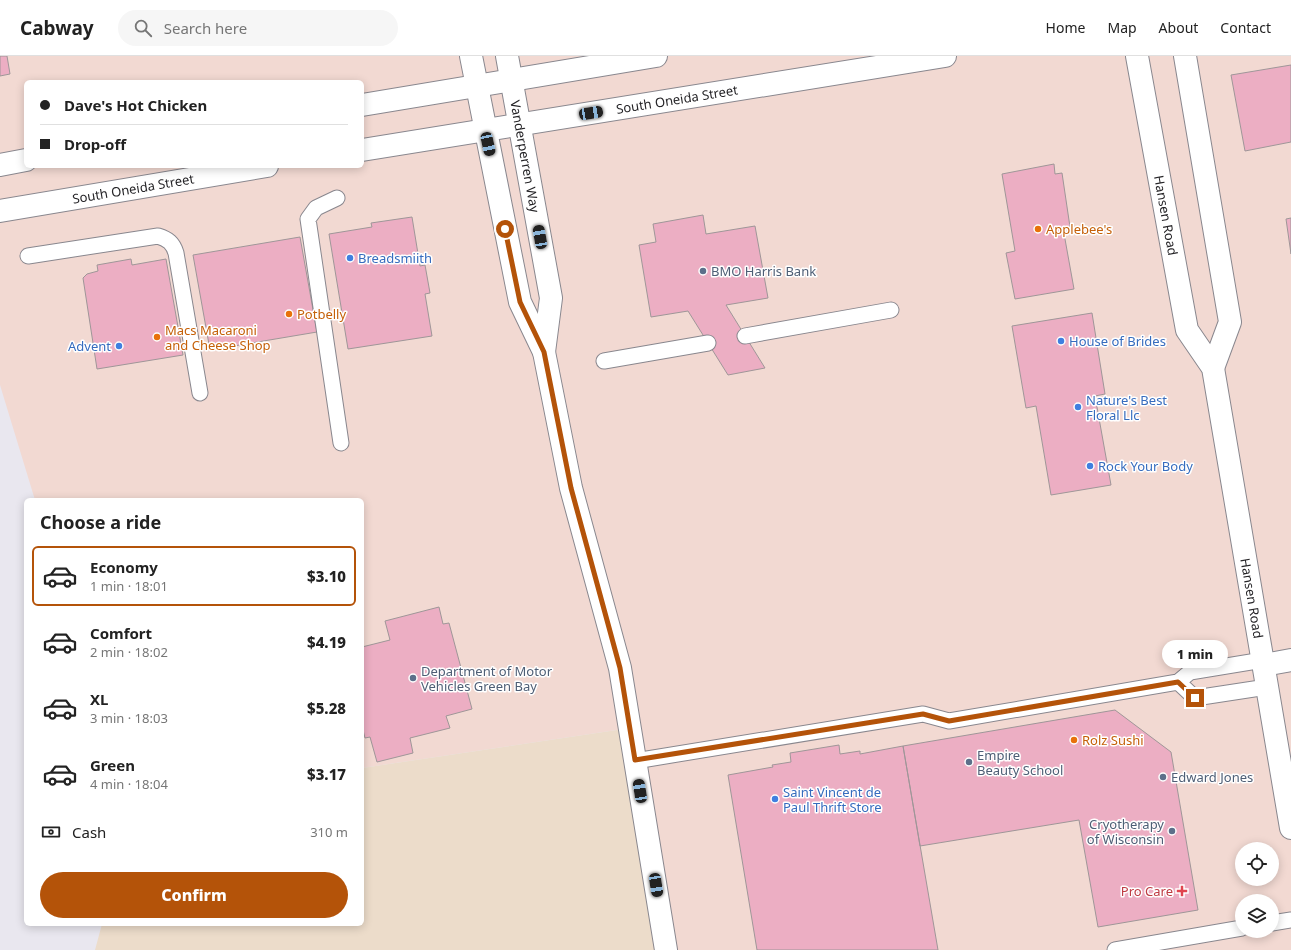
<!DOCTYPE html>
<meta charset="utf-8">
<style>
:root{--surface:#fff;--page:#f6f6f6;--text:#222;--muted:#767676;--line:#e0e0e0;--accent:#b45309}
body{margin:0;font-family:"Noto Sans",sans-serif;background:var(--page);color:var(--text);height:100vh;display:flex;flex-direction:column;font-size:15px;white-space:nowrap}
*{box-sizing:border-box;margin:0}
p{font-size:13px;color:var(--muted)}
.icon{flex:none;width:22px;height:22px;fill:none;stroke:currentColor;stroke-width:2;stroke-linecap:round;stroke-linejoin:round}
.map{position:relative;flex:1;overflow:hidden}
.details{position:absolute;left:24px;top:442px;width:340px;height:428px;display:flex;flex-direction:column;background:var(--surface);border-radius:6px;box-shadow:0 2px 10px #0003}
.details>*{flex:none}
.guide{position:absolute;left:24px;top:24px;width:340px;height:88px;border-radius:6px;box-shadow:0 2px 10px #0003;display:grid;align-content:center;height:88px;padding:0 16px;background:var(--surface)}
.buttons{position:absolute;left:1235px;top:786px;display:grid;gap:8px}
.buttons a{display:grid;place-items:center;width:44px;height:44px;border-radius:50%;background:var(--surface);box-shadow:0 2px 10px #0003;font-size:20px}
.end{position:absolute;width:18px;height:18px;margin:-9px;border:5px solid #b45309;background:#fff;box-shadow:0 0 0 2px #fff}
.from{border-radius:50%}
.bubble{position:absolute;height:28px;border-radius:14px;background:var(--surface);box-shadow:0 2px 10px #0003;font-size:13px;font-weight:800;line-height:28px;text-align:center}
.car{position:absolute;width:12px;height:24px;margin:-12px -6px;border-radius:5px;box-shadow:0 0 3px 1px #0007;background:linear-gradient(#222 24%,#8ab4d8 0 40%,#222 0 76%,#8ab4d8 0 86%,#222 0)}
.guide b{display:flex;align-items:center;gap:14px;height:38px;font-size:15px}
.guide b+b{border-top:1px solid var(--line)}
.guide i{width:10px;height:10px;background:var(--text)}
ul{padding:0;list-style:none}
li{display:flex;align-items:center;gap:12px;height:60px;margin:0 8px 6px;padding:0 8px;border:2px solid transparent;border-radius:6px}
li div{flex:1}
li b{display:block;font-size:15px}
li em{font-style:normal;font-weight:800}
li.on{border-color:var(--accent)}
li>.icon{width:36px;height:36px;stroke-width:1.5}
h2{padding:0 16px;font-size:18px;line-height:48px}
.pay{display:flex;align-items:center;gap:10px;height:44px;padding:0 16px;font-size:15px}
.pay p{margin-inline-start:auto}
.cta{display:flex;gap:8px;margin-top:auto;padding:8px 16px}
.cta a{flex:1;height:46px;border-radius:24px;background:var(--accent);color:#fff;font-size:16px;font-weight:800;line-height:46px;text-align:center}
header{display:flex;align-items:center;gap:24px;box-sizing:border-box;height:56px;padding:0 20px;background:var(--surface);border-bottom:1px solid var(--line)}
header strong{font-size:19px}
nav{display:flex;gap:22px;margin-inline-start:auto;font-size:14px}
.search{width:280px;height:36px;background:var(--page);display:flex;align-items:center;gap:10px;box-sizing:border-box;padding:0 14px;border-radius:22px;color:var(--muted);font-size:15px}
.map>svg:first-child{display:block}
.commercial{fill:#f2d9d2;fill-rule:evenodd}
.industrial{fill:#ecdcca}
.building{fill:#ecaec3;stroke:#9f9698}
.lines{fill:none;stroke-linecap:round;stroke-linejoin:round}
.lane-casing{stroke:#89878e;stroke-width:17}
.street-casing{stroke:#89878e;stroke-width:24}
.secondary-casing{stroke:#89878e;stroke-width:24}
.lane{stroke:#fff;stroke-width:15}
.street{stroke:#fff;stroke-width:22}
.secondary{stroke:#fff;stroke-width:22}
.route{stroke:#b45309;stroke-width:5}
.food-dot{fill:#e8710a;stroke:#fff;stroke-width:1.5}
.shop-dot{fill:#3f7fe0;stroke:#fff;stroke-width:1.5}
.service-dot{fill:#5c6f8a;stroke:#fff;stroke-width:1.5}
.health-dot{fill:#e0444e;stroke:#fff;stroke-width:1.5}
.labels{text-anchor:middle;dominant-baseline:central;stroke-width:3;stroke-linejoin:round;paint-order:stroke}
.street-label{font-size:13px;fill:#262528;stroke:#fff}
.food-label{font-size:13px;fill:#c56008;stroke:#fff;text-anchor:start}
.shop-label{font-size:13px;fill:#366cbe;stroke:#fff;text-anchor:start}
.service-label{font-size:13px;fill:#4e5e75;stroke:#fff;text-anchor:start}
.health-label{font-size:13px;fill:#be3a42;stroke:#fff;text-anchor:end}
</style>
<header>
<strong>Cabway</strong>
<div class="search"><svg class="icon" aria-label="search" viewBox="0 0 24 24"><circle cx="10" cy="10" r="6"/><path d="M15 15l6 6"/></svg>Search here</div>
<nav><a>Home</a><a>Map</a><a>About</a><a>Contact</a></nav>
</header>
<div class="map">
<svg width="1291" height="894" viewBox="0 0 1291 894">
<rect width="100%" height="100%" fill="#e9e7ef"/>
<path class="commercial" d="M0 0H1291V894H666L630 672 362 712V444H35L0 329ZM26 26H362V110H26ZM1242 793H1272V823H1242ZM1242 845H1272V875H1242Z"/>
<path class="industrial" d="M630 672 666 894H95L102 868H362V712Z"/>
<path class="building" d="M0 0H7L10 18 0 20Z
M1291 9V86L1245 95 1231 19Z
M1054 108 1055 118 1062 117 1070 171 1063 172 1074 233 1015 243 1006 197 1015 195 1002 118Z
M703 159 706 178 755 170 768 242 726 249 765 312 728 319 688 255 651 261 639 189 656 186 653 168Z
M412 161 420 210 425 209 430 237 425 238 432 280 348 293 329 178 372 171 371 167Z
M1291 162V198L1286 163Z
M300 181 317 276 210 294 193 199Z
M131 203 132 209 166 203 183 299 97 313 83 222 87 218 98 215 97 209Z
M1092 257 1105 338 1095 340 1111 429 1051 439 1036 350 1026 352 1012 270Z
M439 551 443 568 449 567 472 653 446 660 450 672 410 682 413 697 377 706 370 681 365 682 362 670V591L390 584 385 565Z
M1115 654 1171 696 1198 854 1098 871 1079 764 920 790 903 690Z
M839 689 840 698 860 695V698L903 690 938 894H757L728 719 773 711 772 709 791 706 790 697Z"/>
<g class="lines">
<defs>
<path id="lane" d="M337 142 316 152 308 163 341 387
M28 200 158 180C168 183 173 187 176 197L200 337
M745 280 891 254
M604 305 708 287
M1178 626 1195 642 1267 631
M635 705 923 658 949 665 1178 626 1190 616 1263 604
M1272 867 1291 864
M1115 894 1242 872"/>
<g id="street">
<path d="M471 0 520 246 544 296 571 432 620 612 666 894"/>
<path id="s1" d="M507 0 551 242 544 296"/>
<path id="s2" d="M1137 0 1187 274 1213 312 1291 772"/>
<path d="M1185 0 1230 266 1213 312"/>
<path d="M1264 609 1291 604"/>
</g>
<g id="secondary">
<path d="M362 49 656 0"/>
<path id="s3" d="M362 94 945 0"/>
<path d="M0 109 26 104"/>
<path id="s4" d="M0 155 267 110"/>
</g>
</defs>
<use href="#lane" class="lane-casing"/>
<use href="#street" class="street-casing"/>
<use href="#secondary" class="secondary-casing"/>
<use href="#lane" class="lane"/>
<use href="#street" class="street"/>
<use href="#secondary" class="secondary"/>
</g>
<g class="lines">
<path class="route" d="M505 173 520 246 544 296 571 432 620 612 635 704 923 658 949 665 1178 626 1195 642"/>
</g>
<g class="food-dot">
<circle cx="1038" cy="173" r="4"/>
<circle cx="289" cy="258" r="4"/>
<circle cx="157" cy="281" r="4"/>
<circle cx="1074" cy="684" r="4"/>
</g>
<g class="shop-dot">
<circle cx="350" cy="202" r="4"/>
<circle cx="1061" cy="285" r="4"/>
<circle cx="119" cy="290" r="4"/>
<circle cx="1078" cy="351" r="4"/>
<circle cx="1090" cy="410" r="4"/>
<circle cx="775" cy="743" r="4"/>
</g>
<g class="service-dot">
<circle cx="703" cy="215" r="4"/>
<circle cx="413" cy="622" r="4"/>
<circle cx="969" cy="706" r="4"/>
<circle cx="1163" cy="721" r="4"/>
<circle cx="1172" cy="775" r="4"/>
</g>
<path class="health-dot" d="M1180 829h4v4h4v4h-4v4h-4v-4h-4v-4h4z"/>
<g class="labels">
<g class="street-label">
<text stroke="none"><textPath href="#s3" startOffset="319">South Oneida Street</textPath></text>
<text stroke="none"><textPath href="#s1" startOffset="102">Vanderperren Way</textPath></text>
<text stroke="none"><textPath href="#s4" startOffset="135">South Oneida Street</textPath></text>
<text stroke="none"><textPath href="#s2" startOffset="162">Hansen Road</textPath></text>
<text stroke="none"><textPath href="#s2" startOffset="558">Hansen Road</textPath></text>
</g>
<g class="food-label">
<text x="1046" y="173">Applebee's</text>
<text x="297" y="258">Potbelly</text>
<text x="165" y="274">Macs Macaroni<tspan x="165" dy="15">and Cheese Shop</tspan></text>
<text x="1082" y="684">Rolz Sushi</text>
</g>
<g class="shop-label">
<text x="358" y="202">Breadsmiith</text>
<text x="1069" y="285">House of Brides</text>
<text x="111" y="290" text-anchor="end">Advent</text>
<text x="1086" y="344">Nature's Best<tspan x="1086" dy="15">Floral Llc</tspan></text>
<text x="1098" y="410">Rock Your Body</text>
<text x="783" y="736">Saint Vincent de<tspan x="783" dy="15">Paul Thrift Store</tspan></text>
</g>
<g class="service-label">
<text x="711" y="215">BMO Harris Bank</text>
<text x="421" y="615">Department of Motor<tspan x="421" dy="15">Vehicles Green Bay</tspan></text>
<text x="977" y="699">Empire<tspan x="977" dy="15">Beauty School</tspan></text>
<text x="1171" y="721">Edward Jones</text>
<text x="1164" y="768" text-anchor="end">Cryotherapy<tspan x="1164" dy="15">of Wisconsin</tspan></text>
</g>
<g class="health-label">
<text x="1173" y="835">Pro Care</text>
</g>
</g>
</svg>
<div class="buttons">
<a><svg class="icon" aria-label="locate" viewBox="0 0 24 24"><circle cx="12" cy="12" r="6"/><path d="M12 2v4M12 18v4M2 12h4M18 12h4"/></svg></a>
<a><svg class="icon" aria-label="layers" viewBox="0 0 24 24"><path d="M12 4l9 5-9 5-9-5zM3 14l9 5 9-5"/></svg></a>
</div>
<i class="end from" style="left:505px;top:173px"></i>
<i class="end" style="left:1195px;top:642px"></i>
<div class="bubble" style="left:1162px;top:584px;width:66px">1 min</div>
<i class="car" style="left:591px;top:57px;rotate:81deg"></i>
<i class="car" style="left:488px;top:88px;rotate:168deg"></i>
<i class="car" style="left:540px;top:181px;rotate:350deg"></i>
<i class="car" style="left:640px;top:735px;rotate:351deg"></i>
<i class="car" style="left:656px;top:829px;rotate:171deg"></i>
<div class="guide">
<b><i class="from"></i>Dave's Hot Chicken</b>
<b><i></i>Drop-off</b>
</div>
<section class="details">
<h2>Choose a ride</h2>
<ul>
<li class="on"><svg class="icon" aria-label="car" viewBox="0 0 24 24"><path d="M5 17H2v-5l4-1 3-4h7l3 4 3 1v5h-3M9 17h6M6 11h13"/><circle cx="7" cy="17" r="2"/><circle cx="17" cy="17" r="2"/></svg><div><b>Economy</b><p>1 min · 18:01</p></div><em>$3.10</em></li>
<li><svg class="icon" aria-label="car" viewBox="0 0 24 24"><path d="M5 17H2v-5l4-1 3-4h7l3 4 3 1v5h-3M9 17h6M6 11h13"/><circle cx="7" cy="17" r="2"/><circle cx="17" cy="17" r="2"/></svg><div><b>Comfort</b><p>2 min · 18:02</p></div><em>$4.19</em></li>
<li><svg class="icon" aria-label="car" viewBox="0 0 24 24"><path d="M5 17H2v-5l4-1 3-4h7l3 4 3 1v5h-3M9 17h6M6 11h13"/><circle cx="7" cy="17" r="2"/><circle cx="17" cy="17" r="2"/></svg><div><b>XL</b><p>3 min · 18:03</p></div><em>$5.28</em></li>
<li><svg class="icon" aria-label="car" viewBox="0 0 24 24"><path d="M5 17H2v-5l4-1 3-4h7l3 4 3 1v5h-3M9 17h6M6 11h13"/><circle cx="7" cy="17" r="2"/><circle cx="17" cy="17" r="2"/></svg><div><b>Green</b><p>4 min · 18:04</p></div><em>$3.17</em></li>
</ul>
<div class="pay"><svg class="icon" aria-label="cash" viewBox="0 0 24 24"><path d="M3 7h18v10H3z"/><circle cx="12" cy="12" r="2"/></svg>Cash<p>310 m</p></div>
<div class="cta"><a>Confirm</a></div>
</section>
</div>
